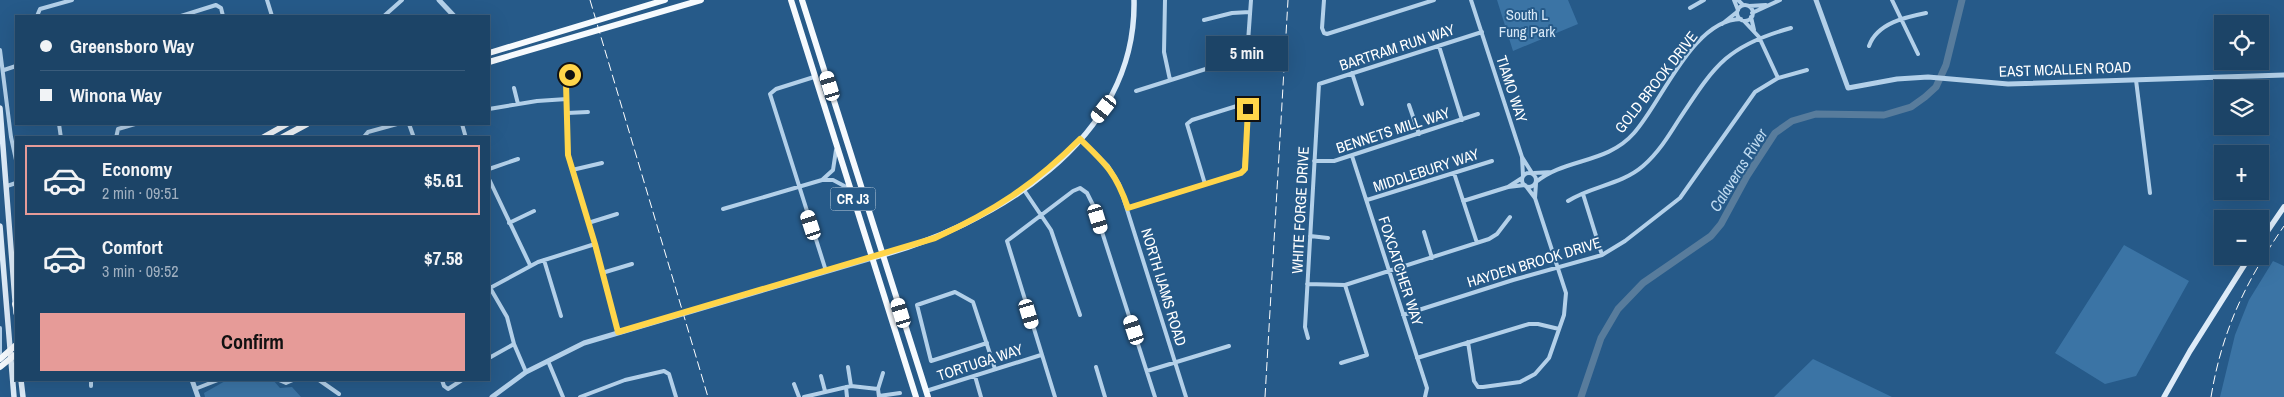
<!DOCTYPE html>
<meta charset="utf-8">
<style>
:root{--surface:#1c4467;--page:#254b6d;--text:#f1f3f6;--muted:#a0b0c0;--line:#3a5c7b;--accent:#e69b98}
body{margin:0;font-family:"Archivo Narrow",sans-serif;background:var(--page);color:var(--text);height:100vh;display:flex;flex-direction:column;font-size:19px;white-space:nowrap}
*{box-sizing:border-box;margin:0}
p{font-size:16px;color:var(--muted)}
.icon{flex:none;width:28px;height:28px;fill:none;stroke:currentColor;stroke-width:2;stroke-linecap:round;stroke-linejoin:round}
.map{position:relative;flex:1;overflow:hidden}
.side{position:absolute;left:15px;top:136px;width:475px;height:245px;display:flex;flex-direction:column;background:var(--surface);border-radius:0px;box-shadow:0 5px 20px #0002,0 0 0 1px var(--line)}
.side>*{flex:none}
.banner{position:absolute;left:15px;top:15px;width:475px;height:110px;border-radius:0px;box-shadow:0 5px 20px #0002,0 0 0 1px var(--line);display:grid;align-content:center;height:110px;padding:0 25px;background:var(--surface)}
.tools{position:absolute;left:2214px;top:15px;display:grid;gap:10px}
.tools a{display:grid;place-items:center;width:55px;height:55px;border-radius:0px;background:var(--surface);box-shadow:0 5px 20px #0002,0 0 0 1px var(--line);font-size:25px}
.end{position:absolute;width:22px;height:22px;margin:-11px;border:6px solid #ffd54a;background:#111;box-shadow:0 0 0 2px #111}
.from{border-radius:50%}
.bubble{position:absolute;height:35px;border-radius:0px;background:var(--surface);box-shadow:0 5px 20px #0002,0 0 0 1px var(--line);font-size:16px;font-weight:700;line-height:35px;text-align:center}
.car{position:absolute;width:15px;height:30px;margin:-15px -8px;border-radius:6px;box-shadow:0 0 4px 1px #0007;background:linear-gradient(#fff 24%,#345 0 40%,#fff 0 76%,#345 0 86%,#fff 0)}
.banner b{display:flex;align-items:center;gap:18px;height:48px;font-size:19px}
.banner b+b{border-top:1px solid var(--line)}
.banner i{width:12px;height:12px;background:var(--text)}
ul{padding:9px 0 0;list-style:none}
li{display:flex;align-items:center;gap:15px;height:70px;margin:0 10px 8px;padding:0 15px;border:2px solid transparent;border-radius:0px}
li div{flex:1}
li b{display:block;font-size:19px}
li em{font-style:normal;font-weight:700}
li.selected{border-color:var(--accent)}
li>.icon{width:45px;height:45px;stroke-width:1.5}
.button{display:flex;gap:10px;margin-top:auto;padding:10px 25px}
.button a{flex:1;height:58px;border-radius:0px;background:var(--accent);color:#111;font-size:20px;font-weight:700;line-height:58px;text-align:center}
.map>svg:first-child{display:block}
.green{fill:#3b74a5}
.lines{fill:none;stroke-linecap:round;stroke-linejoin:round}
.river{stroke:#587c9c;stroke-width:7}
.minor{stroke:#b3d0e9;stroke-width:4}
.tertiary{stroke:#b3d0e9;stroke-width:5}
.secondary{stroke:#ddebf8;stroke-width:5.5}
.primary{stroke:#f6fafe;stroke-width:6}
.rail{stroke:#fff;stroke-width:1;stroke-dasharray:9 4;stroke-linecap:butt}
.route{stroke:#ffd54a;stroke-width:6}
.labels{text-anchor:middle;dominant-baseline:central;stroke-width:4;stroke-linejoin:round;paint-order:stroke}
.shield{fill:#265a89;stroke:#becedc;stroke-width:1}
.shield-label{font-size:14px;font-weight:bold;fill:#fff}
.park-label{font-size:15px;fill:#d7e8f7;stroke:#265a89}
.street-label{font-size:15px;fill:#fff;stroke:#265a89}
.water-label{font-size:16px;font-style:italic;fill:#bedaf0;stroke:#265a89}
</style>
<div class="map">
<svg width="2284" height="397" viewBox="0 0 2284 397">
<rect width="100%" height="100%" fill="#265a89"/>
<path class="green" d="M1497 0H1568L1578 24 1513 51Z
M2124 245 2189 281 2136 376 2105 384 2055 353Z
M2273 261 2284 266V397H2220L2235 335 2249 300Z
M1813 359 1892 397H1774Z
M227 380H273L280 388 292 387 301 397H205L204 393Z"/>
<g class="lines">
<path class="river" d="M1581 397 1601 338 1618 309 1643 283 1711 236 1721 224 1747 176 1775 133 1792 121 1816 114 1884 115 1911 107 1925 97 1936 87 1946 65 1962 0"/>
<path class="minor" d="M267 0 272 16
M1165 0 1164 52 1170 80
M1324 0 1322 28 1324 33 1327 34 1434 0
M1471 0 1522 157 1532 173
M1734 0 1738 10
M1738 0 1743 5
M1892 0 1918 54
M1737 13a8 8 0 1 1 16 0a8 8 0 1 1-16 0Z
M1749 6 1766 5
M1690 8 1704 0
M1752 13 1780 0
M37 16 40 9 72 0
M181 16 216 5 221 8 223 16
M384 16 402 0
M1751 17 1754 30
M1204 20 1232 13 1250 12
M1744 21 1759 37 1778 78
M1722 24 1737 12
M1439 46 1462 120
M1869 46C1877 23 1906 17 1926 13
M0 50 11 137 16 160
M4 70 16 66
M1352 73 1362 104
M574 74 569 76 566 83 568 155 595 244 618 332
M814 77 776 89 770 94 826 271
M2136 80 2150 193
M514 88 518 104
M1136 91 1247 56 1251 0
M1409 105 1419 134
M489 109 537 101 567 99
M567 113 588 112
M59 124 61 138
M409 124 414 138
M462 124 466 138
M116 138 118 129 135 124
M363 138 368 132 397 124
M1080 139 1108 166 1119 184 1186 397
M836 150 833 170 822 180H833L850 189
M1352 156 1427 388 1425 397
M1522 157 1523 176
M1314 161H1334L1478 114
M489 169 518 159
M572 170 602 163
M1522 180a7 7 0 1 1 14 0a7 7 0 1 1-14 0Z
M1454 173 1477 243
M1534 173 1552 172
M489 179 530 265
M1536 182C1565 158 1607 164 1634 133 1662 102 1693 19 1741 19
M7 186 16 183
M1508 187 1522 178
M1024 190 1051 230 1080 315
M1583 194 1602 255
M1535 198 1536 183
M1367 200 1492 161
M1463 201 1508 187 1525 185
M1568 201C1591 186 1621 185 1643 166 1658 153 1668 137 1678 121 1714 67 1725 46 1791 28
M1128 208 1241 173 1244 171 1248 112 1246 105H1240L1192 120 1187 124 1205 184
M723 209 822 180
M509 223 534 211
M588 223 617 214
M1424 232 1432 258
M1310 236 1328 238
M544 260 561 316
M602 273 632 264
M1307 284 1345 285 1489 239 1497 234 1510 217
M489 286 507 317 514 344 526 372
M490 288 538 262 595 244
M1403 315 1513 280 1602 255 1625 241 1680 198 1755 92 1778 78 1807 70
M0 328V353
M1308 338 1305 327 1319 84 1482 32
M1468 342 1474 381 1478 387H1483L1520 382 1535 374 1549 358 1564 315 1566 293 1535 198 1526 186
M987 343 931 361 917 305 955 292 973 302 995 369
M489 358 514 344
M1417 358 1529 324H1538L1559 329
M548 361 563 397
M1341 363 1367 355 1345 285
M848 367 851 386
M1096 367 1105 397
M1147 371 1229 346
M821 376 825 391
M975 376 981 397
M91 380V386
M279 380 286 383 293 380
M319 380 339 394
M442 380 444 386 448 389 462 380
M794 384 799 397
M846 387 847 397
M195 389 218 380
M926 391 1041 355
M879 396 900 393
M580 397 625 380 664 371 669 374 676 397
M804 397 851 386 878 389
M879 397 878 389 883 373
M1055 397 1007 241 1073 191 1080 188 1087 193 1094 207 1155 397"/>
<path class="tertiary" d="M439 0 454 16
M1816 0 1848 88 1897 79 1928 77 2008 84 2284 75
M192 380 198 397
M492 397 526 372 584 343 872 258"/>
<path class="secondary" d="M0 108 16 313
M0 226 14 397
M2260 242 2284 207
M872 258C992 226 1137 142 1134 0
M21 380 23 397
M2164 397 2190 351 2250 256"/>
<path class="primary" d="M791 0 916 397
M802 0 928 397
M489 53 665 0
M489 62 701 0
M262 138 287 124
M281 138 307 124
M15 304 16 307
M0 359 16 345
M0 367 16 354"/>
<path class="rail" d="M590 0 708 397
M1265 397 1288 0
M2211 397C2222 330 2246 281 2284 226"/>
</g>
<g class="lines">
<path class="route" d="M570 75 566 83 568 155 595 244 618 332 935 238C994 211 1034 185 1080 139 1106 164 1116 173 1128 208L1241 173 1245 169 1248 109"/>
</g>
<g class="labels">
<rect class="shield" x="830.5" y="187.5" width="45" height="23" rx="4"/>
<g class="shield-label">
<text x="853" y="199">CR J3</text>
</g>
<g class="park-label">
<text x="1527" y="14">South L<tspan x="1527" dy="17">Fung Park</tspan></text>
</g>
<g class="street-label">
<text transform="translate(1397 47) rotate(-18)">BARTRAM RUN WAY</text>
<text transform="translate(2065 69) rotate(-2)">EAST MCALLEN ROAD</text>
<text transform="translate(1656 82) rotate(-52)">GOLD BROOK DRIVE</text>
<text transform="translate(1512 89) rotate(72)">TIAMO WAY</text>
<text transform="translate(1393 130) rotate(-18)">BENNETS MILL WAY</text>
<text transform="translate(1426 170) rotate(-18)">MIDDLEBURY WAY</text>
<text transform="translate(1300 210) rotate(-87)">WHITE FORGE DRIVE</text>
<text transform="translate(1534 262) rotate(-17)">HAYDEN BROOK DRIVE</text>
<text transform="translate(1401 271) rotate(72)">FOXCATCHER WAY</text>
<text transform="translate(1164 287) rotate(73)">NORTH IJAMS ROAD</text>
<text transform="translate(980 362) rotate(-18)">TORTUGA WAY</text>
</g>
<g class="water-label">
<text transform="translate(1738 170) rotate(-58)">Calaveras River</text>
</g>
</g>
</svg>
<div class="tools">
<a><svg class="icon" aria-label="locate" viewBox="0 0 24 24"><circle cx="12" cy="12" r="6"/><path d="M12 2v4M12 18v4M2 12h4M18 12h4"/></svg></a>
<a><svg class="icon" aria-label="layers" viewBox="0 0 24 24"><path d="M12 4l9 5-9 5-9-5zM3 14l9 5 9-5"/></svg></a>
<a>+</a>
<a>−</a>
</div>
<i class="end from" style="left:570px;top:75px"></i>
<i class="end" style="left:1248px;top:109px"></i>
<div class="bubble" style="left:1206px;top:36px;width:82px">5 min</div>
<i class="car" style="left:830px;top:86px;rotate:343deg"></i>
<i class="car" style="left:1104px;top:109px;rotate:218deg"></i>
<i class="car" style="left:1098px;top:219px;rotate:163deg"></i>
<i class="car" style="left:811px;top:225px;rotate:342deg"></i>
<i class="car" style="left:901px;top:313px;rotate:343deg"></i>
<i class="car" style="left:1029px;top:314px;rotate:163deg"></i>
<i class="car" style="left:1134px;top:330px;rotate:342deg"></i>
<div class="banner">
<b><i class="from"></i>Greensboro Way</b>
<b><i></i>Winona Way</b>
</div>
<section class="side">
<ul>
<li class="selected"><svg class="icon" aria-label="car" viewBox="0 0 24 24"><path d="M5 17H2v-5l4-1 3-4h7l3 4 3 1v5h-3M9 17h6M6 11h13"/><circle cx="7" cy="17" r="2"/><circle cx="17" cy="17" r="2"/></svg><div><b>Economy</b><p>2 min · 09:51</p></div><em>$5.61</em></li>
<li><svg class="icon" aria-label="car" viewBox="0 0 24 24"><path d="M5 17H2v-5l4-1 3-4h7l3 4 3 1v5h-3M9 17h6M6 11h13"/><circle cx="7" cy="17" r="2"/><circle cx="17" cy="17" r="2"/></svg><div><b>Comfort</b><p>3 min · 09:52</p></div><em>$7.58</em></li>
</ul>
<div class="button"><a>Confirm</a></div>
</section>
</div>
